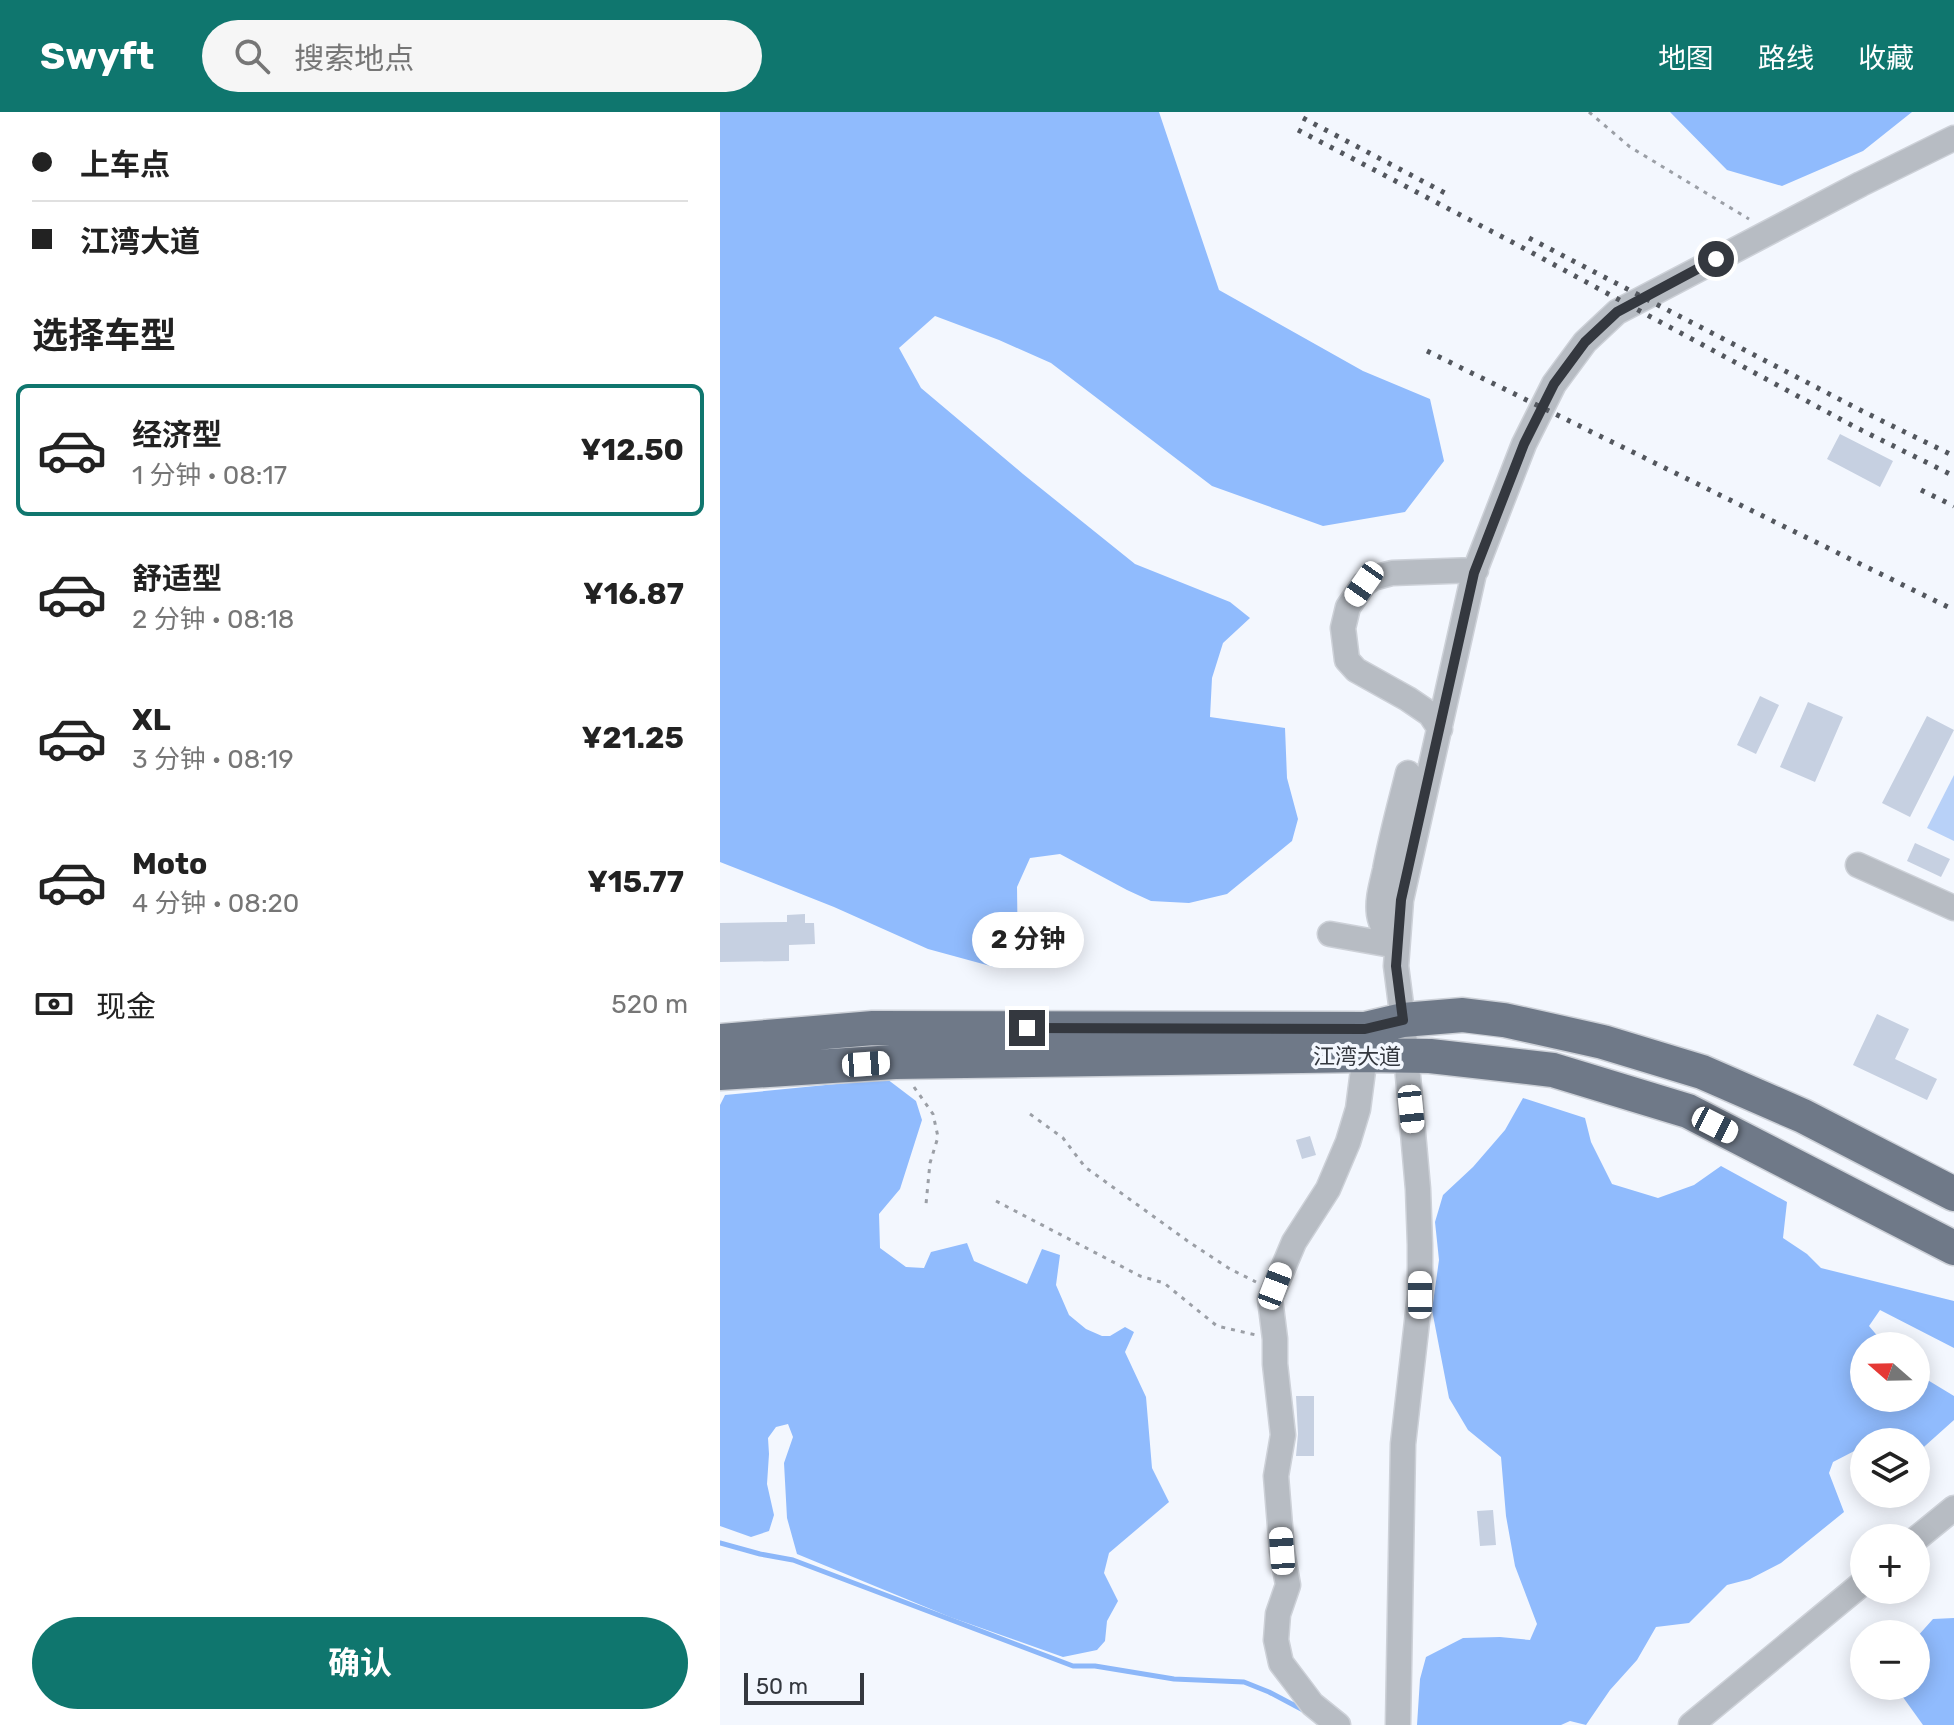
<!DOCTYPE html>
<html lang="zh">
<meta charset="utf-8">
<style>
:root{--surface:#fff;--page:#f6f6f6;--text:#222;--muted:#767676;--line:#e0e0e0;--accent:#0f766e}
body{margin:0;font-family:Rubik,"Noto Sans SC",sans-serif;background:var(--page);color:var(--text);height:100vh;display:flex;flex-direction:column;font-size:30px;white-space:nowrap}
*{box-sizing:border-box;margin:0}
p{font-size:26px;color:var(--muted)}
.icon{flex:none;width:44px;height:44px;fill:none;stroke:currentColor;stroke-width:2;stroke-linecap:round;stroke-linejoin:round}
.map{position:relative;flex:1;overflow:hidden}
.sheet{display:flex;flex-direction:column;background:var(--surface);width:720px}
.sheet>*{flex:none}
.top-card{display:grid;align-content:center;height:176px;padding:0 32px;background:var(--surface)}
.needle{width:52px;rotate:290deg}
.controls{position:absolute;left:1130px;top:1220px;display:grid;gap:16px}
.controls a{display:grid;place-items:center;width:80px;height:80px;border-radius:50%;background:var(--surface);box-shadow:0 4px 20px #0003;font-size:40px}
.scale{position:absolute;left:24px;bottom:20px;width:120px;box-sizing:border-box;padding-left:8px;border:4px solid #34383f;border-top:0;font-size:22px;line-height:28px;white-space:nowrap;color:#34383f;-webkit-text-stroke:6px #f3f7fe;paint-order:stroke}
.end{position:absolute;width:36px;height:36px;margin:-18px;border:10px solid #34383f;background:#fff;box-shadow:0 0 0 4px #fff}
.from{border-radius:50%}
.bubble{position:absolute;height:56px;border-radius:28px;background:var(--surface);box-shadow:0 4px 20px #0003;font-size:26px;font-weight:700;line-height:56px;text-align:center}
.car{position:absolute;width:24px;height:48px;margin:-24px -12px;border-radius:10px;box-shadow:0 0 6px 2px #0007;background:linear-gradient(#fff 24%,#345 0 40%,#fff 0 76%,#345 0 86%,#fff 0)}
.top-card b{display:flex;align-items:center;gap:28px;height:76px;font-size:30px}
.top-card b+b{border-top:2px solid var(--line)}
.top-card i{width:20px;height:20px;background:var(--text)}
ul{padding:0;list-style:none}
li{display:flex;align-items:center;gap:24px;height:132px;margin:0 16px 12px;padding:0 16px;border:4px solid transparent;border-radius:12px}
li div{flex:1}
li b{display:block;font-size:30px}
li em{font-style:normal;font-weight:700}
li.on{border-color:var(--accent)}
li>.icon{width:72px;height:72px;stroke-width:1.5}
h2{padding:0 32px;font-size:36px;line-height:96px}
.pay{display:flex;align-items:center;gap:20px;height:88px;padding:0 32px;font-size:30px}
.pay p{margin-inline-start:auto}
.primary-button{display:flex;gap:16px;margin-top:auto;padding:16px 32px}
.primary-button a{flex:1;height:92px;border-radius:48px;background:var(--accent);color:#fff;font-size:32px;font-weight:700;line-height:92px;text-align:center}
header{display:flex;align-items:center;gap:48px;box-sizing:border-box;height:112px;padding:0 40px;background:var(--accent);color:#fff}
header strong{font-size:38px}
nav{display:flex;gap:44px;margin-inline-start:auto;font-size:28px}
.search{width:560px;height:72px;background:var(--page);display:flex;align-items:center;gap:20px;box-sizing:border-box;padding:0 28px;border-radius:44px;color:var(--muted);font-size:30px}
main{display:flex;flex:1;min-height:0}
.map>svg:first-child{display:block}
.green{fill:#b8d1f8}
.forest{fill:#90bbfd}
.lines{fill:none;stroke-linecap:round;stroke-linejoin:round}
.stream{stroke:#8cb7f9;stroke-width:5}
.building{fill:#c6d0e1}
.minor-casing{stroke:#cdd1d8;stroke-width:27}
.highway-casing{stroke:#cdd1d8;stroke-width:37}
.path{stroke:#9b9fa6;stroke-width:3;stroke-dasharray:4 6;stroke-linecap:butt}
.minor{stroke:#b7bcc3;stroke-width:24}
.highway{stroke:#6f7988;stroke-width:34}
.rail{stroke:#53575e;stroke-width:5;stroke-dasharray:4 8;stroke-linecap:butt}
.route{stroke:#34383f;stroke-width:10}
.labels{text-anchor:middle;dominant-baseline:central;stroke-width:7;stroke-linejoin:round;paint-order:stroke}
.street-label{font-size:22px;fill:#34383f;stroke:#f3f7fe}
</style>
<header>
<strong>Swyft</strong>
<div class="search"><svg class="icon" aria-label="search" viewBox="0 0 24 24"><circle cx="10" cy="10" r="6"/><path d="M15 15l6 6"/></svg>搜索地点</div>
<nav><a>地图</a><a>路线</a><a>收藏</a></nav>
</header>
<main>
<section class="sheet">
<div class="top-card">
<b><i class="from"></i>上车点</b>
<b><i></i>江湾大道</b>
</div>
<h2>选择车型</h2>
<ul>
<li class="on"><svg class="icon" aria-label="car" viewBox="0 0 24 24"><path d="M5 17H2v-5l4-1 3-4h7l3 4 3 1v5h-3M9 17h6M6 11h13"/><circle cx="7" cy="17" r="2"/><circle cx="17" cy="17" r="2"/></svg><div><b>经济型</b><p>1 分钟 · 08:17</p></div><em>¥12.50</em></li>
<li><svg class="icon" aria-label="car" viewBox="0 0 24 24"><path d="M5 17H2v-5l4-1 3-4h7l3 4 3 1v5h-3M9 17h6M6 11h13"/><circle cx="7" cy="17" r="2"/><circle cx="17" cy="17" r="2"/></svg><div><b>舒适型</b><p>2 分钟 · 08:18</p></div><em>¥16.87</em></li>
<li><svg class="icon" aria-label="car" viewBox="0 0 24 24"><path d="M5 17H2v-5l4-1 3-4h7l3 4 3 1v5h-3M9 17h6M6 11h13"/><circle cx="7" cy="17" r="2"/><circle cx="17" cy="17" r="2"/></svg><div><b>XL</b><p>3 分钟 · 08:19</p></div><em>¥21.25</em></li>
<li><svg class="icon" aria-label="car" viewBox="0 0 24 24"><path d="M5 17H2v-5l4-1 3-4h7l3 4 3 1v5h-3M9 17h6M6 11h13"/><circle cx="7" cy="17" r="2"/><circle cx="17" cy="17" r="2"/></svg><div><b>Moto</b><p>4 分钟 · 08:20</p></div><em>¥15.77</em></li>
</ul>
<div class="pay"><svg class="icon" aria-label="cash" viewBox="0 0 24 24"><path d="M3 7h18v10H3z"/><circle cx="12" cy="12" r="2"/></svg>现金<p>520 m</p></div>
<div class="primary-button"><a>确认</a></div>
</section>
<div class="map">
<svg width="1234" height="1613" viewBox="0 0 1234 1613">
<rect width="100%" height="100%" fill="#f3f7fe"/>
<path class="green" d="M1234 663V729L1207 716Z"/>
<path class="forest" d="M0 0H439L499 178 643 259 710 287 724 349 685 400 603 414 492 374 331 251 279 228 215 204 179 236 201 276 303 362 415 452 510 490 530 506 503 531 492 566 490 605 565 616 567 666 578 707 572 729 507 782 469 791 431 789 407 778 340 742 310 746 297 775 298 850 274 855 208 837 114 795 0 750Z
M950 0H1192L1143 39 1062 74 1007 58Z
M167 967 196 989 202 1008 180 1077 159 1102 160 1136 186 1155 204 1156 211 1140 247 1131 254 1149 307 1172 322 1137 340 1143 336 1173 349 1203 366 1217 382 1224H390L405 1215 414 1220 405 1240 426 1285 432 1356 449 1390 389 1441 384 1461 398 1489 387 1509 385 1529 377 1538 343 1545 230 1505 77 1442 67 1406 64 1351 73 1325 68 1312 56 1315 48 1326 49 1342 47 1372 54 1403 49 1419 31 1425 0 1414V993L5 983Z
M803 986 865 1006 871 1030 892 1072 938 1086 974 1073 1001 1054 1067 1090 1063 1126 1087 1142 1101 1156 1234 1189V1236L1160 1198 1149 1214 1166 1234H1144V1286H1196V1261L1234 1284V1308L1196 1342V1330H1144V1334L1113 1350 1109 1361 1124 1400 1061 1451 1030 1467 1007 1473 969 1511 936 1515 917 1548 890 1578 866 1613 850 1609 841 1613H697L700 1567 706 1545 743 1526 780 1525 810 1528 817 1512 795 1454 786 1404 781 1345 748 1318 729 1286 712 1198 719 1148 715 1110 723 1083 753 1055 785 1018Z
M1234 1506V1613H1203L1180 1581 1177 1574H1196V1526L1213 1507Z"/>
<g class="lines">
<path class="stream" d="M0 1431 40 1442 73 1448 353 1554H375L454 1567 524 1570 549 1580 585 1599"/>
</g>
<path class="building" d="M1120 322 1173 349 1160 375 1107 347Z
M1040 584 1059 593 1036 642 1017 633Z
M1088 590 1123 605 1095 670 1060 655Z
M1207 604 1234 618 1190 705 1162 691Z
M1195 731 1230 747 1221 765 1187 749Z
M85 802V811H94L95 832 69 833V849L0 850V811L67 810V803Z
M1157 902 1189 917 1175 947 1217 967 1207 988 1133 953Z
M590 1024 596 1043 582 1047 576 1028Z
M576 1284H594V1344H576L578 1322Z
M773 1398 776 1433 760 1434 757 1399Z"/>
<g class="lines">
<defs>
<path id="minor" d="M720 617 710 602 688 587 636 558 627 548 623 516 628 495 644 472 653 466 672 461 756 458
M1138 753 1234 796
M610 822 677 834
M677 834C668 825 661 815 659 802 657 787 662 772 665 758 671 725 680 693 688 661
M1196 1427 1234 1396
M618 1613 592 1592 577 1572 561 1551 556 1528 558 1502 568 1473 562 1439 556 1364 563 1323 555 1252V1227L550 1187 574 1130 608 1077 628 1030 638 997 645 943 655 934
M678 1613 683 1332 700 1183V1133L698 1077 683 908 676 854 681 788 754 461 804 332 834 272 865 230 897 200 1141 72 1234 26
M971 1613 1144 1470"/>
<path id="highway" d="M0 929 153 916 645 917 683 908 743 903 784 908 883 930 982 960 1083 1004 1234 1082
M0 961 175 950 645 943 710 944 833 958 968 999 1234 1136"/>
</defs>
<use href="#minor" class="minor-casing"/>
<use href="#highway" class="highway-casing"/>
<path class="path" d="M869 0 910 35 1029 107
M194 975 213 1002 218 1025 210 1051 206 1092
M310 1002 343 1026 365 1055 469 1130 510 1157 536 1170
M276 1089 420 1164 444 1171 497 1214 536 1223"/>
<use href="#minor" class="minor"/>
<use href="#highway" class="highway"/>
<path class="rail" d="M583 6 725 81
M578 18 792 130 1135 315 1234 364
M809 126 1144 300 1234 344
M707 239 1234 498
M1201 378 1234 394"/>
</g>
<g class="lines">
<path class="route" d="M307 916 645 917 683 908 676 854 681 788 754 461 804 332 834 272 865 230 897 200 996 147"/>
</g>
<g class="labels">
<g class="street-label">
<text x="637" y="944">江湾大道</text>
</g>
</g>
</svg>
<div class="controls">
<a><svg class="needle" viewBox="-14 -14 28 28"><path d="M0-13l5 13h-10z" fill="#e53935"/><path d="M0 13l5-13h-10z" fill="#767676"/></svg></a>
<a><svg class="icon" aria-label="layers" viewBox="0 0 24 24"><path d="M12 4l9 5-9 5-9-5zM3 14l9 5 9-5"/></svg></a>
<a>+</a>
<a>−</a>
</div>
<div class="scale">50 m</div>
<i class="end from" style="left:996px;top:147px"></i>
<i class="end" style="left:307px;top:916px"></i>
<div class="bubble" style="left:252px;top:800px;width:112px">2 分钟</div>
<i class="car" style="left:644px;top:472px;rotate:215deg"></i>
<i class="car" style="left:146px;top:952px;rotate:86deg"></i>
<i class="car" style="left:691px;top:997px;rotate:174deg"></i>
<i class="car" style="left:995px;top:1013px;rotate:117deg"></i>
<i class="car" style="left:555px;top:1174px;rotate:21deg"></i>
<i class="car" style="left:700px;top:1183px;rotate:0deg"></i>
<i class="car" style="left:562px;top:1439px;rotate:356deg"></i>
</div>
</main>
